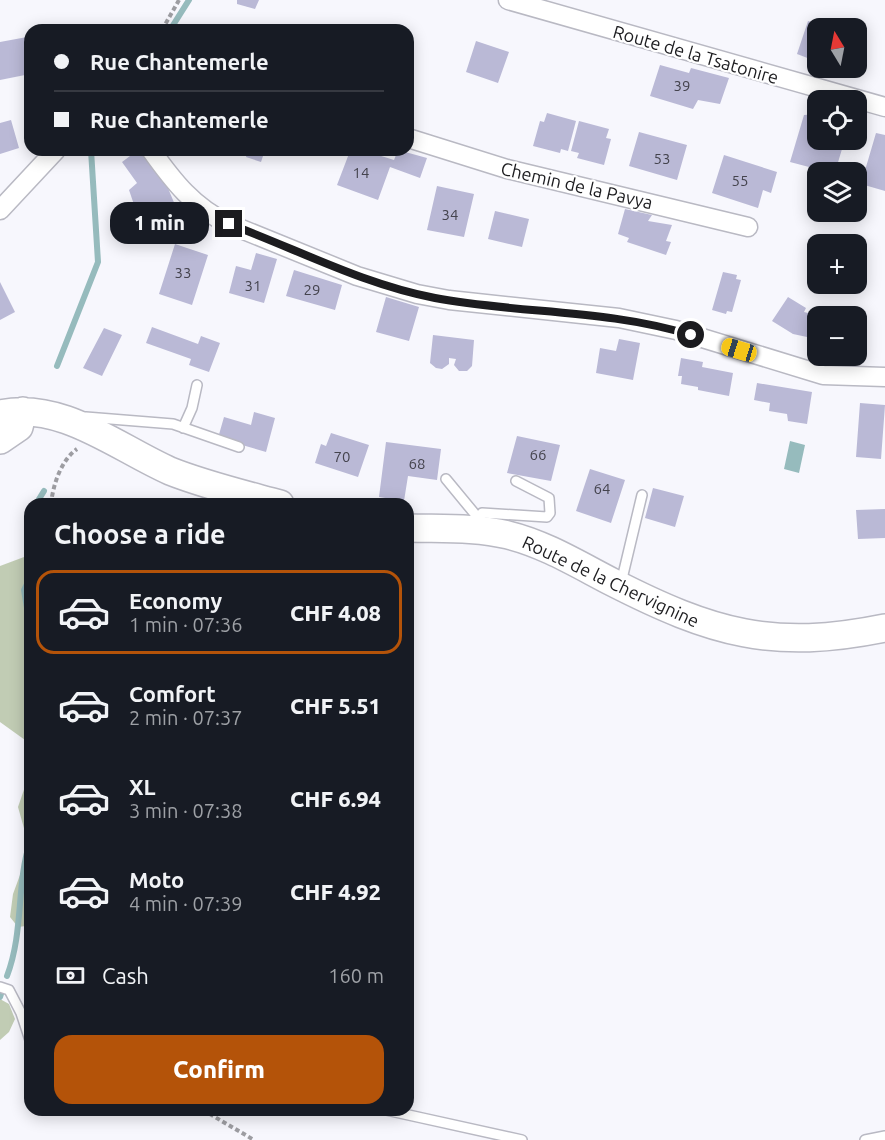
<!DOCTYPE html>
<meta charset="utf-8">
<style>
:root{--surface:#171b24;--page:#20242c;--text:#f1f3f6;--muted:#9ea1a6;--line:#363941;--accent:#b45309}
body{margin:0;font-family:Ubuntu,sans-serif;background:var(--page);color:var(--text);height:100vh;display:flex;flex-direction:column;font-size:22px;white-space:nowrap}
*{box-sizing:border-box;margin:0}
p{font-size:20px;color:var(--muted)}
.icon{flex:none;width:33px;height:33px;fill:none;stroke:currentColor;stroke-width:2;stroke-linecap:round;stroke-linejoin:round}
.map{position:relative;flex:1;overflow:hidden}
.panel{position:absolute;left:24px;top:498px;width:390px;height:618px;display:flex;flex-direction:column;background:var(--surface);border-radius:18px;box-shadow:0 3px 15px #0003}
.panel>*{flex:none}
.hud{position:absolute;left:24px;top:24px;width:390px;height:132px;border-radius:18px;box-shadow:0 3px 15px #0003;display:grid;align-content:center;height:132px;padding:0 30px;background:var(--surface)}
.needle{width:39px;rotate:350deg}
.fabs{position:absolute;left:807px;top:18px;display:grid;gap:12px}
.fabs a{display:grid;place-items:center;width:60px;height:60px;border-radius:12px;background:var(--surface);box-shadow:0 3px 15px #0003;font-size:30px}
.end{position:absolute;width:27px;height:27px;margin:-14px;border:8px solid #1c1c1f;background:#fff;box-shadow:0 0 0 3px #fff}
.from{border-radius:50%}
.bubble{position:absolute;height:42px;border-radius:18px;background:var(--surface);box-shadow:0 3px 15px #0003;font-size:20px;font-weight:800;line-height:42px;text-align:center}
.car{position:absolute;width:18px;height:36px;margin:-18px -9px;border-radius:8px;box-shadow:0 0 4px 2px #0007;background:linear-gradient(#f5c518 24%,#345 0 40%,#f5c518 0 76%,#345 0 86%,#f5c518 0)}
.hud b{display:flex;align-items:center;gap:21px;height:57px;font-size:22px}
.hud b+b{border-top:2px solid var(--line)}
.hud i{width:15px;height:15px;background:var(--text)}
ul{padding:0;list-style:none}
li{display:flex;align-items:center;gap:18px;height:84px;margin:0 12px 9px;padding:0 18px;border:3px solid transparent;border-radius:18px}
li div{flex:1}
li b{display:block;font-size:22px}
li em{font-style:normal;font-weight:800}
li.current{border-color:var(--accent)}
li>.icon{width:54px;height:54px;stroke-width:1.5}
h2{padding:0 30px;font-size:27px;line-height:72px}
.pay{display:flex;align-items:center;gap:15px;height:66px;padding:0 30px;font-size:22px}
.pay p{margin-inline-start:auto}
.primary-button{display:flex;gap:12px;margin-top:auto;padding:12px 30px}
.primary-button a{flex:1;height:69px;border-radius:18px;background:var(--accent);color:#fff;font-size:24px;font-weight:800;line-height:69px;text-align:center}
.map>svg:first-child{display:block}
.green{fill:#c1ccb4}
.water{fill:#96bbbd}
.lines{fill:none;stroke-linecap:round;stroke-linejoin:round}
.stream{stroke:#96bbbd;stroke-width:6}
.building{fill:#bab9d6}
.lane-casing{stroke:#b9b9c3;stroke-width:12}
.street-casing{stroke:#b9b9c3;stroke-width:21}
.secondary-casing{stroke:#b9b9c3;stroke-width:30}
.path{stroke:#9d9da2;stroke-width:4;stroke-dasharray:4.5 3;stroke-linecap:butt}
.lane{stroke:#fff;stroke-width:9}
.street{stroke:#fff;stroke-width:18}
.secondary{stroke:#fff;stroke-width:27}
.route{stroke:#1c1c1f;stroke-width:8}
.labels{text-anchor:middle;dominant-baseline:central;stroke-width:4.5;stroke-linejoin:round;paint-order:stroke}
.number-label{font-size:15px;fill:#44434d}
.street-label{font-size:18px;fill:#1c1c1f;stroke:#fff}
</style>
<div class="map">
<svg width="885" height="1140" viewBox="0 0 885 1140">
<rect width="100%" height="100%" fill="#f7f7fd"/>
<path class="green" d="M24 557 30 559V751L25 740 0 722V566Z
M30 772V922L26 926 18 927 10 917 13 894 20 875 28 864 29 846 18 807Z
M0 999 9 1004 15 1019 9 1032 0 1040Z"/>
<path class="water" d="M790 441 805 445 799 473 784 469Z"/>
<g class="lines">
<path class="stream" d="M170 30 189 0
M57 366 98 262 91 150
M36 504 44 491
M30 578 24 590 30 626
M7 976C24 931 16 885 30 842
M0 997 1 994"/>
</g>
<path class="building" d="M237 0H259L255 9 237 4Z
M808 21 831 28H818V62L797 54Z
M27 37 30 74 0 80V42Z
M476 41 509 52 498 83 466 72Z
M660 65 689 73 691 68 729 78 720 104 698 100 693 109 650 96Z
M547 113 576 121 568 151 561 149 560 153 533 146 540 121 544 122Z
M818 114V140H849L846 150 842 149 836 169 830 167 828 172 790 162 804 115Z
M11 120 19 148 0 154V123Z
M579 121 609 129 606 138 611 139 604 165 577 158 579 153 571 151Z
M639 132 687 145 677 180 629 166Z
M876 133 885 135V191L861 184Z
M138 150 165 181 178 212 142 228 129 190 137 183 122 162Z
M248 150H265L261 162 246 157Z
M362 150 394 160 398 150 427 158 420 178 390 167 378 200 337 185 350 151 361 155Z
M724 155 777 172 771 193 763 190 758 208 712 193Z
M437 186 474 194 464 237 427 230Z
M625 209 652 215 648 221 672 225 666 241 671 242 666 255 627 242 629 238 618 234Z
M495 211 529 219 522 247 488 239Z
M175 244 208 255 192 305 159 294Z
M256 253 277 259 264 303 229 293 236 266 251 270Z
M294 270 342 285 335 310 286 296Z
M723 272 737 275 736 279 741 280 732 312 727 311 726 314 712 310Z
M0 282 15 312 0 320Z
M386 297 419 307 409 341 376 332Z
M788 297 806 308 804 312 812 314 807 337 793 334 772 321Z
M152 327 198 344 201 336 220 343 209 372 189 365 191 359 146 343Z
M104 328 122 335 102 376 83 368Z
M433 335 474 340 472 366 467 371H459L454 365 456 359 449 358V364L442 369 436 368 430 363Z
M619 339 640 343 633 380 596 373 600 348 616 351Z
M681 358 703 362 702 367 733 373 729 396 698 390V387L681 384 682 376H678Z
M757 383 812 392 807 424 788 421 787 414 769 411 770 403 754 400Z
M860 403 885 405 881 459 856 457Z
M254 412 275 418 266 452 218 438 224 417 251 425Z
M331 433 369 445 358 477 315 463 321 444 326 446Z
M517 436 560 445 551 481 507 473Z
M386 442 441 449 437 480 408 476 404 501 379 497Z
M590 469 625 480 611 523 576 511Z
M653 488 684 496 675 527 645 518Z
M885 509V538L858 539 856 510Z"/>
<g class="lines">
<defs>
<path id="lane" d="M86 417 173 424 239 447
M183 428 192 408 197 385
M446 479 479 519
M475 528 482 513 547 517 550 513 549 498 516 481
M621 583 642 495
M0 987 9 990 21 1013 30 1040
M386 1110 522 1140
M865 1140 885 1136"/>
<path id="street" d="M508 0 885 107
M408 138 507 169 748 227
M151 150C173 181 194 208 229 224L357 276 417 294 449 300 619 318 676 330 823 375 885 377
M0 210 56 150"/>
<path id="secondary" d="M0 414C62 401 116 447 170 471 205 485 243 494 280 504
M0 440 19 427 23 411
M408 528C441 529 476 527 508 535 545 544 579 565 612 582 712 633 773 651 885 628"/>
</defs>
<use href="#lane" class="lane-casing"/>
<use href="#street" class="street-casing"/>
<use href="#secondary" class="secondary-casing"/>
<path class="path" d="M162 30 179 0
M51 504C53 485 61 460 77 449
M203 1110 254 1140"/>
<use href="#lane" class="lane"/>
<use href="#street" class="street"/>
<use href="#secondary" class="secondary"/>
</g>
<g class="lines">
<path class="route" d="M229 224C297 249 362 284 435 298 520 314 607 309 691 335"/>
</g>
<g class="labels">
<g class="number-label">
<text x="682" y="85">39</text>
<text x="662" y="158">53</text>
<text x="361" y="172">14</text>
<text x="740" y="180">55</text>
<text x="450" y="214">34</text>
<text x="183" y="272">33</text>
<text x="253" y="285">31</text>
<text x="312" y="289">29</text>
<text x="538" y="454">66</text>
<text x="342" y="456">70</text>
<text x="417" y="463">68</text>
<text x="602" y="488">64</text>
</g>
<g class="street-label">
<text transform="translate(696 54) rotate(16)">Route de la Tsatonire</text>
<text transform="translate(577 185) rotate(13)">Chemin de la Pavya</text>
<text transform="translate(611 581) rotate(25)">Route de la Chervignine</text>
</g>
</g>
</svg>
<div class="fabs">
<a><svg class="needle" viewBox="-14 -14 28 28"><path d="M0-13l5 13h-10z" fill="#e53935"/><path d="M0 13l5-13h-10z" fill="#9ea1a6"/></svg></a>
<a><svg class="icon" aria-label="locate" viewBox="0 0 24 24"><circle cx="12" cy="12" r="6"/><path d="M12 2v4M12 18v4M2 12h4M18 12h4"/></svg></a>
<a><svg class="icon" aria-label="layers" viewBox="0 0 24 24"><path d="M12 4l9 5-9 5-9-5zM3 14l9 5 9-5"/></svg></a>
<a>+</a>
<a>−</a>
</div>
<i class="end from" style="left:691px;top:335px"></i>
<i class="end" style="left:229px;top:224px"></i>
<div class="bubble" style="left:110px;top:202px;width:99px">1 min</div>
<i class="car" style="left:739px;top:350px;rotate:287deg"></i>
<div class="hud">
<b><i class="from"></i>Rue Chantemerle</b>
<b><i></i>Rue Chantemerle</b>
</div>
<section class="panel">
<h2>Choose a ride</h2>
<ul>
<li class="current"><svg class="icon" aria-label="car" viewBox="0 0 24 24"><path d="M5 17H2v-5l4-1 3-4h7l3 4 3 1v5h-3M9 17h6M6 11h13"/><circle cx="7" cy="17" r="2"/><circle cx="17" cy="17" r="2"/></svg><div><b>Economy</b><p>1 min · 07:36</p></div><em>CHF 4.08</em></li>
<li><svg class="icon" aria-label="car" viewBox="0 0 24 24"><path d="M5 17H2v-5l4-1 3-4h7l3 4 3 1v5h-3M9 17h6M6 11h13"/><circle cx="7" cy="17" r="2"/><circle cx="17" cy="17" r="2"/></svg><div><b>Comfort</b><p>2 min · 07:37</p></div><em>CHF 5.51</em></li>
<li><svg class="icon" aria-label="car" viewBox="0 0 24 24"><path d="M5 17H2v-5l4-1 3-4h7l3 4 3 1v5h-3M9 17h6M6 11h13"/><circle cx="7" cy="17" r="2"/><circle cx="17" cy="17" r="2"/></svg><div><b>XL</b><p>3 min · 07:38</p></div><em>CHF 6.94</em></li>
<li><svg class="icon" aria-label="car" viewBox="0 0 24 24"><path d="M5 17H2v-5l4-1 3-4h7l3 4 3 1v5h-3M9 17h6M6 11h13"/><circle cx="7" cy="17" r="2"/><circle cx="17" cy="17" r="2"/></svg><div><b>Moto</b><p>4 min · 07:39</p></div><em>CHF 4.92</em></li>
</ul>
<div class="pay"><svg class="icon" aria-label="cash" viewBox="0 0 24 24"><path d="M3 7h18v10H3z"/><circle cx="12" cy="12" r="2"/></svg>Cash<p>160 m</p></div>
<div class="primary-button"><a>Confirm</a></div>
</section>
</div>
